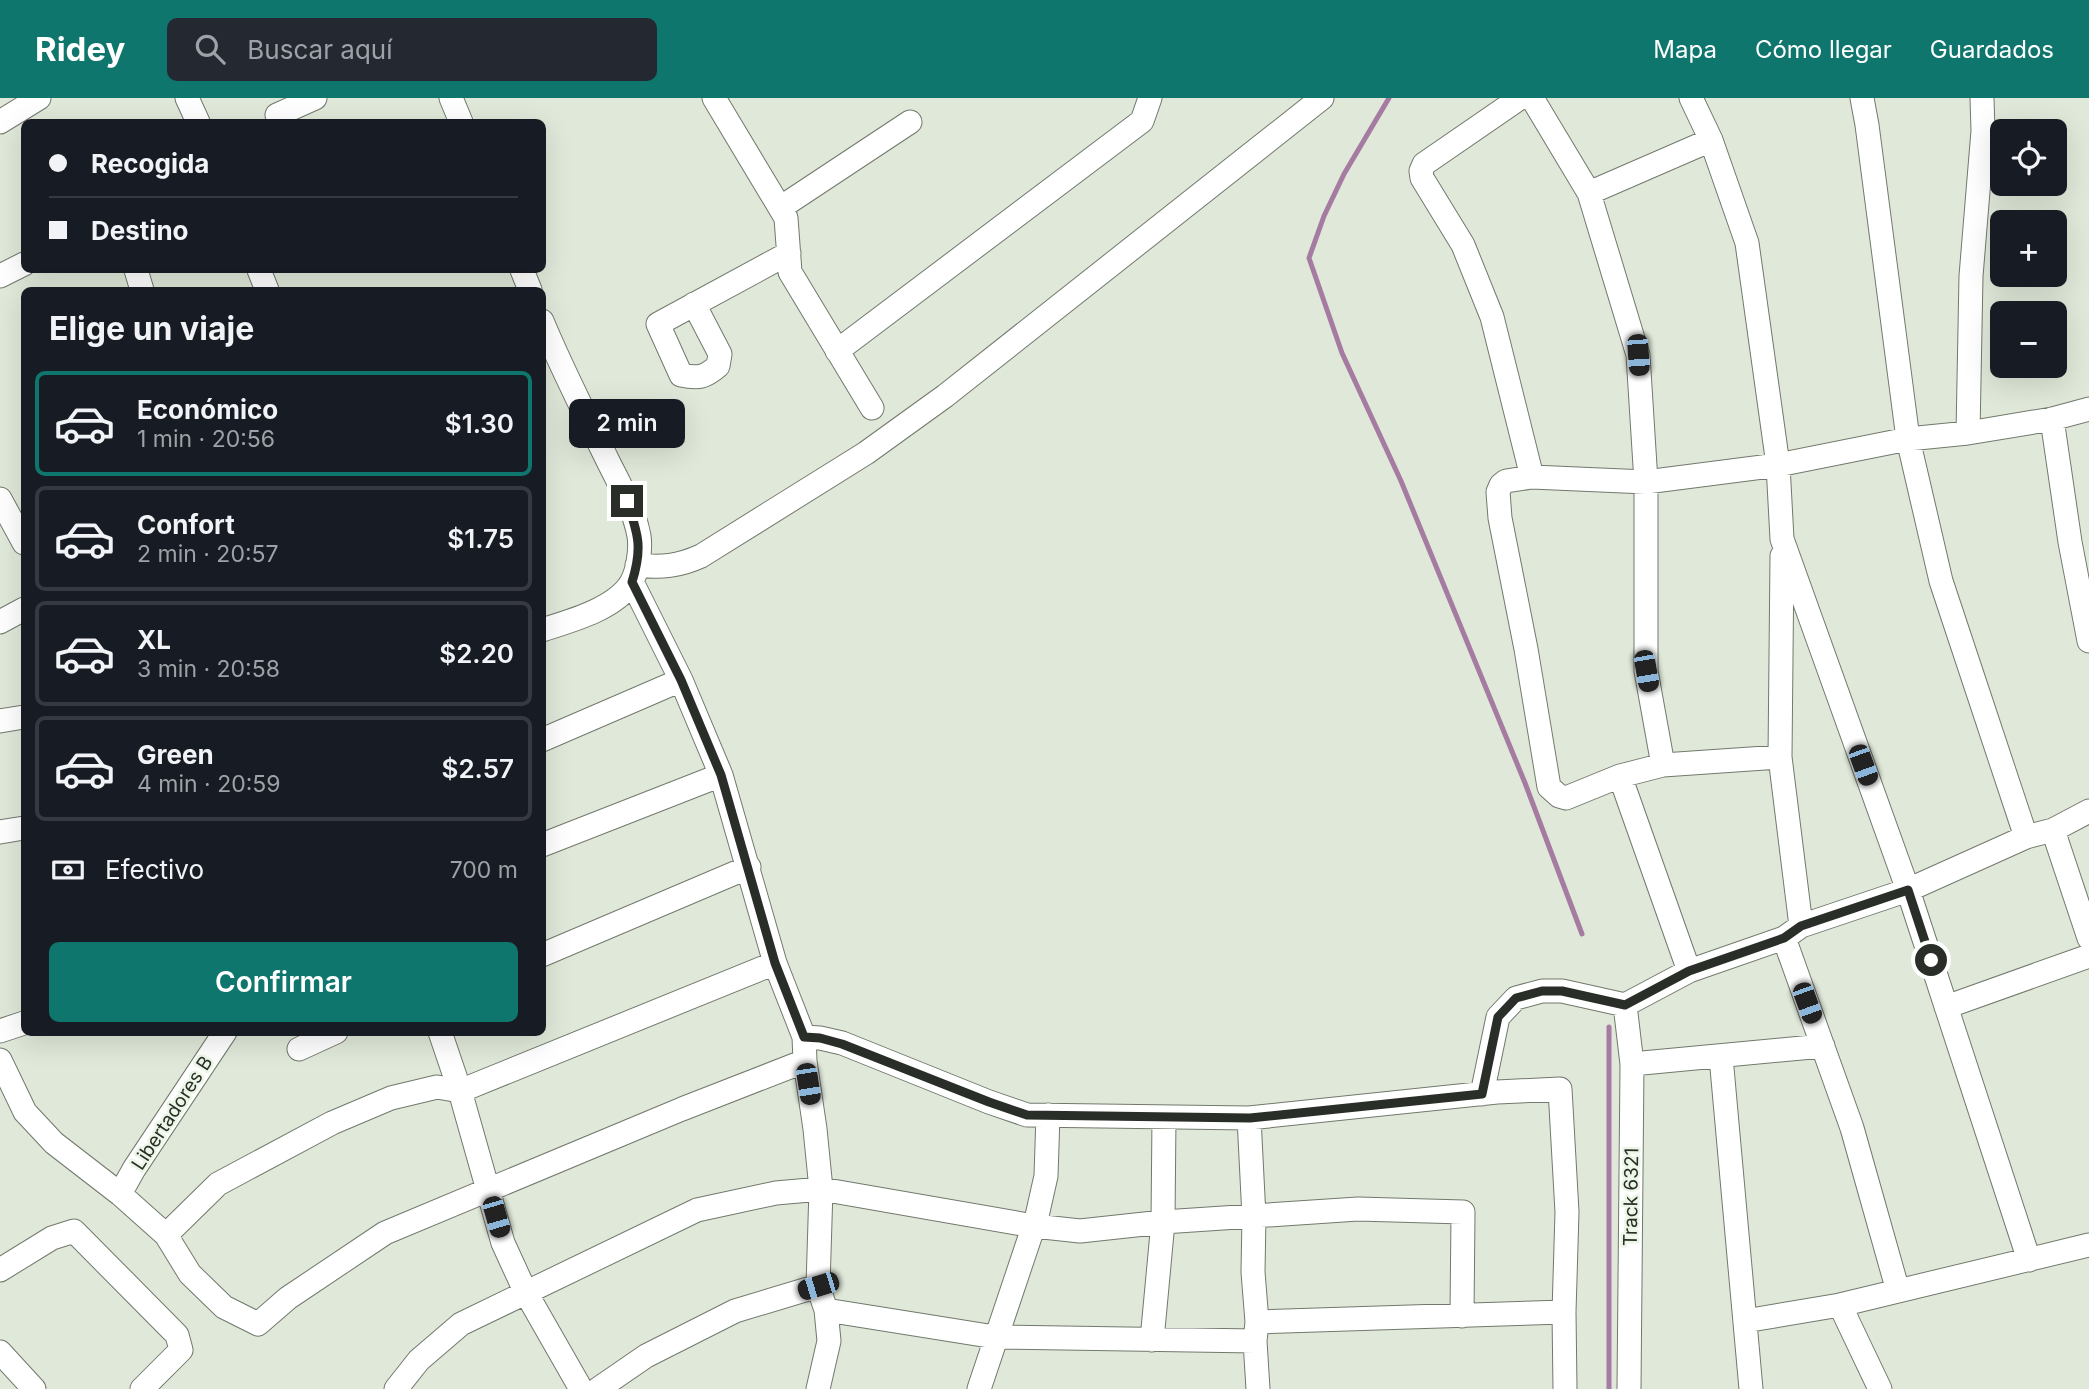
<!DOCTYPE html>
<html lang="es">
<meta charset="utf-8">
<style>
:root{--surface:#171b24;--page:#242831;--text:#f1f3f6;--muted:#9ea1a6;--line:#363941;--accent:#0f766e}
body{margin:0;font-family:Inter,sans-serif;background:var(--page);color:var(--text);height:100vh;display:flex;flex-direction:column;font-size:26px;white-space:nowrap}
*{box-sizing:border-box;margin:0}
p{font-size:23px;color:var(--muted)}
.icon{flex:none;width:38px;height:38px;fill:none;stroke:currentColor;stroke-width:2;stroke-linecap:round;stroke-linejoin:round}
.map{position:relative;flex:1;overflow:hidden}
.side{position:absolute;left:21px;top:189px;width:525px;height:749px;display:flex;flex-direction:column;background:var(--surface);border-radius:10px;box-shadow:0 7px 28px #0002}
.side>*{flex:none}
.banner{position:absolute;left:21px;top:21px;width:525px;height:154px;border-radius:10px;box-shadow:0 7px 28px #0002;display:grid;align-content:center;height:154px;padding:0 28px;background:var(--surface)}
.buttons{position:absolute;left:1990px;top:21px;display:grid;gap:14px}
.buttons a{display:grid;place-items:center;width:77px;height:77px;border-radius:10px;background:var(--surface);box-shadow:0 7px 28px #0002;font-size:35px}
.end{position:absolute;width:32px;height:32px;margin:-16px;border:9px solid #2a2e28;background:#fff;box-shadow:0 0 0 4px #fff}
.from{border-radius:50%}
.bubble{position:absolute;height:49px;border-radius:10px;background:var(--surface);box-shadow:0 7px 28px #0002;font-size:23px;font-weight:600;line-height:49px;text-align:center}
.car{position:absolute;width:21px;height:42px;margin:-21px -10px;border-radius:9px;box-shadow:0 0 5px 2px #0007;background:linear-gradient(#222 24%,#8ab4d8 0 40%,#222 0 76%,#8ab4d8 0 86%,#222 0)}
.banner b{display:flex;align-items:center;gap:24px;height:66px;font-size:26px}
.banner b+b{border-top:2px solid var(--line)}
.banner i{width:18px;height:18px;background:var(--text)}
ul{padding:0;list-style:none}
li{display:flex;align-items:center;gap:21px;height:105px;margin:0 14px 10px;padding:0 14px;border:4px solid var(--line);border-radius:10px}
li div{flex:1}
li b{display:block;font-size:26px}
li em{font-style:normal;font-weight:600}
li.on{border-color:var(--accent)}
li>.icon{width:63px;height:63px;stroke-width:1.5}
h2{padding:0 28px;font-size:32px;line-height:84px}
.pay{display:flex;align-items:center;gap:18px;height:77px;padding:0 28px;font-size:26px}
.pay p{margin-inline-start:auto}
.action{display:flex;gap:14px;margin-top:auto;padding:14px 28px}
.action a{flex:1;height:80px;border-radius:10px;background:var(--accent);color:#fff;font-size:28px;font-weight:600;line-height:80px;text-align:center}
header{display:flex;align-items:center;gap:42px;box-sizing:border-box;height:98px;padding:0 35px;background:var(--accent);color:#fff}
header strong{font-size:33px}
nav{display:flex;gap:38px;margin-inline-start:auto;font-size:24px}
.search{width:490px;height:63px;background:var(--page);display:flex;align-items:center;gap:18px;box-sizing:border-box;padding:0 24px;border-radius:10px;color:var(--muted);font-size:26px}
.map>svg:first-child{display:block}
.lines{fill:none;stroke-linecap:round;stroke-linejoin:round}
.stream{stroke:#a67ba1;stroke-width:5}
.minor-casing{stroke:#71796c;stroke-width:25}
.minor{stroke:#fff;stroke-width:23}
.route{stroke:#2a2e28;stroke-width:9}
.labels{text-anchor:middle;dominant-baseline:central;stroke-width:5;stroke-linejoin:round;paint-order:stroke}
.street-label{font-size:19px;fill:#2a2e28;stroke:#ecf6e6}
</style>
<header>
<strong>Ridey</strong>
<div class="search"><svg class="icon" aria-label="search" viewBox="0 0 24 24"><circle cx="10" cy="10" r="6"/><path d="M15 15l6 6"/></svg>Buscar aquí</div>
<nav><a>Mapa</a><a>Cómo llegar</a><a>Guardados</a></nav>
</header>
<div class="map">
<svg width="2089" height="1291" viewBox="0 0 2089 1291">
<rect width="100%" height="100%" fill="#dfe8d9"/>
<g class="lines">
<path class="stream" d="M1389 0 1344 76 1324 118 1309 160 1342 255 1401 383 1525 685 1582 836
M1609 1291V929"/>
<defs>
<path id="minor" d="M187 0 198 24
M451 0 461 24
M714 0 786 120 790 174 872 310
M1520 0 1424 66 1421 73 1422 80 1463 147 1492 219 1532 379
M1532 0 1589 95 1638 257 1646 384V573L1663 667
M1691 0 1711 42 1747 145 1778 367 1782 441 1908 792 2029 1162
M1862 0 1867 27 1908 341 1941 483 2026 739
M277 17 315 0
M0 24 39 0
M1589 95 1711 42
M780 110 910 24
M136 172 142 192
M259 172 267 192
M522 172 530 192
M0 178 24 166
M694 206 720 256 718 268C705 279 699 281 681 277L658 226 789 155
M542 223C561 269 584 314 606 359 618 384 634 410 639 438 641 451 638 473 631 485 615 511 570 523 542 532
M837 253 1142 23 1150 0
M2052 321 2070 444 2089 543
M1968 335 1971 178 1983 33 1982 0
M0 401 24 445
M1782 458 1780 659 1801 828
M637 467C661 470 679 468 701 458L866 355 945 298 1322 0
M632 484 681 582 721 677 775 865 804 939 805 963 815 1031 821 1091 818 1188 826 1212 829 1243 818 1291
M0 524 24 511
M0 623 24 619
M542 642 681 582
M1780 659 1663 667 1620 678 1566 700 1559 698 1549 689 1526 551 1500 420 1498 394 1501 387 1506 383 1532 379 1646 384 1778 367 1908 341 1968 335 2052 321 2089 311
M1620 678 1689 873
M2053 732 2089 840
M0 734 24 730
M542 747 721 677
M1784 840 1852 1030 1898 1193
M542 857 749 769
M1625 907 1632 966 1629 1291
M1946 909 2089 858
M0 933 24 925
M440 934 460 993 503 1145 525 1193 581 1291
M804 939 820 940 842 945 989 1004 1027 1017 1249 1020 1497 994 1560 991 1567 1114 1564 1214 1565 1291
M299 951 336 934
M1721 959 1751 1291
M0 962 25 1014 54 1045 120 1096 166 1137 190 1176 224 1209 258 1226 288 1200 385 1135 682 1011 805 963
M1632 966 1823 948
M1482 996 1498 919 1516 900 1542 893H1562L1625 907 1689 873 1784 840 1801 828 1908 792 2026 739 2053 732 2089 713
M1249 1020 1254 1119 1253 1174 1257 1224 1255 1243 1258 1291
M120 1096 134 1071 225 934
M166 1137 218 1086 332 1025 391 1000 437 989 460 993 775 865
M0 1172 52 1140 74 1133 177 1237 181 1252 142 1291
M1840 1207 1880 1291
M826 1212 995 1239 1255 1243
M1745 1223 1840 1207 2089 1147
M1257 1224 1564 1214
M1152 1242 1163 1124 1164 1019
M0 1254 34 1291
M396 1291 419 1262 461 1226 697 1112 776 1095 821 1091 1034 1128 1080 1133 1163 1124 1358 1111 1463 1114 1462 1218
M598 1291 646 1258 735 1213 818 1188
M979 1291 1037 1118 1046 1078 1048 1017"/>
</defs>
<use href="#minor" class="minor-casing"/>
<use href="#minor" class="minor"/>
</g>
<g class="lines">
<path class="route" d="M627 403C638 436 643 449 632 484L681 582 721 677 775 865 804 939 820 940 842 946 989 1004 1027 1017 1250 1020 1482 996 1498 919 1516 900 1542 893H1562L1625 907 1689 873 1784 840 1801 828 1908 792 1931 862"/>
</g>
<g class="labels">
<g class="street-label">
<text transform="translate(172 1015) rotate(-57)">Libertadores B</text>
<text transform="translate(1631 1099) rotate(-89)">Track 6321</text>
</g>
</g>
</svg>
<div class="buttons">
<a><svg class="icon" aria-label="locate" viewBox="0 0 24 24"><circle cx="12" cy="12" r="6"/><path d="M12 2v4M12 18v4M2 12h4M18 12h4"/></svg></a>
<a>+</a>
<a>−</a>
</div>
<i class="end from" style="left:1931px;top:862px"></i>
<i class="end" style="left:627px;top:403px"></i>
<div class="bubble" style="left:569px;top:301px;width:116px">2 min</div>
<i class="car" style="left:1638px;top:257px;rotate:176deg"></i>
<i class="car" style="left:1646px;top:573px;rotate:170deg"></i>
<i class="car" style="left:1863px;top:667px;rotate:160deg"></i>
<i class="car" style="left:1807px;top:905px;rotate:160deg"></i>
<i class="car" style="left:808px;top:986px;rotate:171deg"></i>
<i class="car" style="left:496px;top:1119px;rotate:164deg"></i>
<i class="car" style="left:818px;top:1188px;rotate:253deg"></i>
<div class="banner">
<b><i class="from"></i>Recogida</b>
<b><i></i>Destino</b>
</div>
<section class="side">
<h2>Elige un viaje</h2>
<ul>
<li class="on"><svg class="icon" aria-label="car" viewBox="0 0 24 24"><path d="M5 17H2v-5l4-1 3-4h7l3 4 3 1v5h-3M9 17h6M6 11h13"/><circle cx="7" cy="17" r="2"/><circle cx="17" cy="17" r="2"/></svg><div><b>Económico</b><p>1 min · 20:56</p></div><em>$1.30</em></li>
<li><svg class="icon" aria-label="car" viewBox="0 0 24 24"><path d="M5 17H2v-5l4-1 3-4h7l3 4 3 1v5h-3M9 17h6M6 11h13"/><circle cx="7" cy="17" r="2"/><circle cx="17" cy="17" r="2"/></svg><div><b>Confort</b><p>2 min · 20:57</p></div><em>$1.75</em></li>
<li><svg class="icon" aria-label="car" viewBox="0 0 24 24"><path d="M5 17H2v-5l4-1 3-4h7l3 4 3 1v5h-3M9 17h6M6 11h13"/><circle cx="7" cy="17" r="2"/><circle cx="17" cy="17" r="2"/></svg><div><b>XL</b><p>3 min · 20:58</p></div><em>$2.20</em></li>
<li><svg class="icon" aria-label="car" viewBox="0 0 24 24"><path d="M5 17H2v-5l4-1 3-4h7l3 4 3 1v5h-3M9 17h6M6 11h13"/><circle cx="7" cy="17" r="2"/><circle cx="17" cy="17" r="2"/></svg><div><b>Green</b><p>4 min · 20:59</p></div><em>$2.57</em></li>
</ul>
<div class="pay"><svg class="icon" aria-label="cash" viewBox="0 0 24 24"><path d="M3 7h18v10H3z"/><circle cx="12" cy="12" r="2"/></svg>Efectivo<p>700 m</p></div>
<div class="action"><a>Confirmar</a></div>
</section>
</div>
